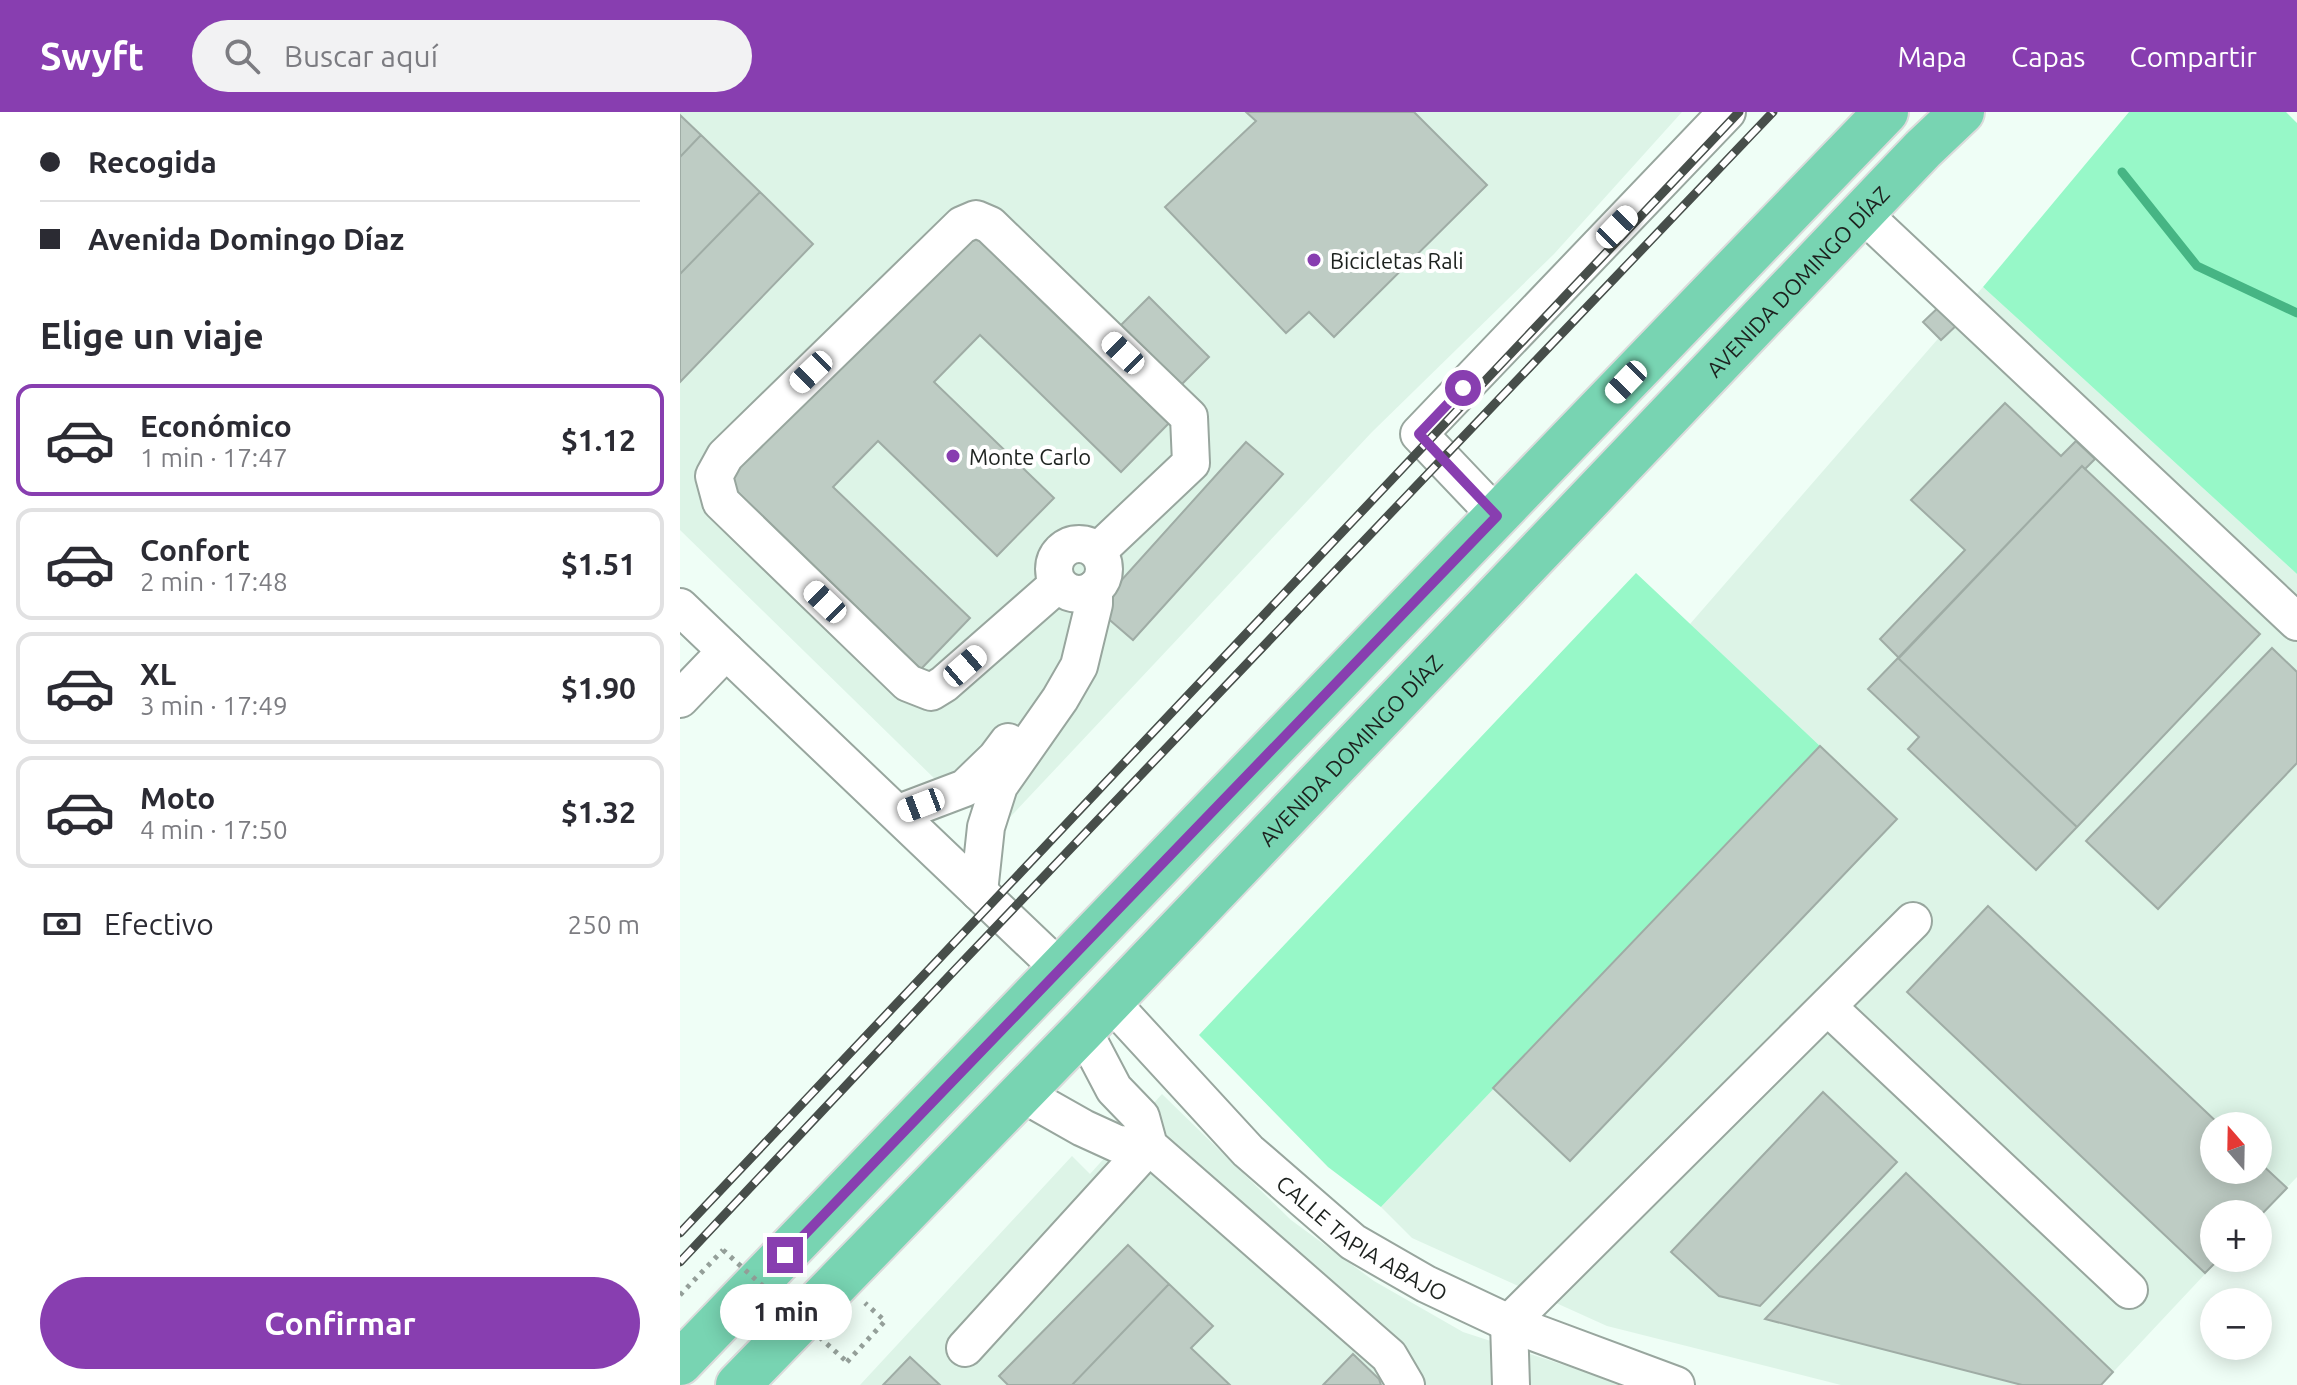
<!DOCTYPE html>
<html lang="es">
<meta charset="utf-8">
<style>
:root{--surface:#fff;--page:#f2f2f3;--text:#2b2b33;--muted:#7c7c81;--line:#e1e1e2;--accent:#883eb0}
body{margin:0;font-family:Ubuntu,sans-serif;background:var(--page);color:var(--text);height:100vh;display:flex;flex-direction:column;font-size:30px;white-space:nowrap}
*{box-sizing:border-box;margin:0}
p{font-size:26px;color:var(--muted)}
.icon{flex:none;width:44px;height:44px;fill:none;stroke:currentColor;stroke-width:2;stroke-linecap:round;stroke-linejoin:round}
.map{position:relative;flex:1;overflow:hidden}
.panel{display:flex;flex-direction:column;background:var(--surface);width:680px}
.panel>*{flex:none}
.banner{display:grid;align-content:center;height:176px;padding:0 40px;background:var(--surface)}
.needle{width:52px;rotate:340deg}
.buttons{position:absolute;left:1520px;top:1000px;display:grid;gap:16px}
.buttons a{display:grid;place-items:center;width:72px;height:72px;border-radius:50%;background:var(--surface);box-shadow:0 4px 20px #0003;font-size:40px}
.end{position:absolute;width:36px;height:36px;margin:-18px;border:10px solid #883eb0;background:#fff;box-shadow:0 0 0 4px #fff}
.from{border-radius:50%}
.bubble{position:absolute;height:56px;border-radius:28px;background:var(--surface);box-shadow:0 4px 20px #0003;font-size:26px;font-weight:700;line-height:56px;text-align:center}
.car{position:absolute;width:24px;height:48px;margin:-24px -12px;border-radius:10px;box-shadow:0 0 6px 2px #0007;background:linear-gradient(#fff 24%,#345 0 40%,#fff 0 76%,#345 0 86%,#fff 0)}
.banner b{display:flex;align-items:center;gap:28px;height:76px;font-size:30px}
.banner b+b{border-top:2px solid var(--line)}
.banner i{width:20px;height:20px;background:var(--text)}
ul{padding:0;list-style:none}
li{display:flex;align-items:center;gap:24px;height:112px;margin:0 16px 12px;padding:0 24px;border:4px solid var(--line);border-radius:16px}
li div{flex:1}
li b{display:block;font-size:30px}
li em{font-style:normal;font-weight:700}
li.active{border-color:var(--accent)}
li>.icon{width:72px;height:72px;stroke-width:1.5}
h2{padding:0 40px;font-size:36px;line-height:96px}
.pay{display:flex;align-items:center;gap:20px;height:88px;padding:0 40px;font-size:30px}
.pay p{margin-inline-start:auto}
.button{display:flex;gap:16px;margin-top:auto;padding:16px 40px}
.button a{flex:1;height:92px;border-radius:48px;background:var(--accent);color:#fff;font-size:32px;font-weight:700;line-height:92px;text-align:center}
header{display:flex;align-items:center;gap:48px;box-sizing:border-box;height:112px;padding:0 40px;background:var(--accent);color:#fff}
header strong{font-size:38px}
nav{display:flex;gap:44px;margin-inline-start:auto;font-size:28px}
.search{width:560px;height:72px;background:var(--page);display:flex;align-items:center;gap:20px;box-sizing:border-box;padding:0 28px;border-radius:44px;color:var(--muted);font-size:30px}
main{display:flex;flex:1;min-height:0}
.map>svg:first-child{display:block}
.built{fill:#ddf4e7;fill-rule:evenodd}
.green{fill:#97f8c8}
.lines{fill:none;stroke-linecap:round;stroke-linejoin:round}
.stream{stroke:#46b584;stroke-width:9}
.building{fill:#beccc4;stroke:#9faca5;stroke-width:2}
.minor-casing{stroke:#98a69e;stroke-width:40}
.major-casing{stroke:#dbdbdb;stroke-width:48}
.path{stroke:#949f99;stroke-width:5;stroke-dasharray:4 6;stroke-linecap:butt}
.minor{stroke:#fff;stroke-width:36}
.major{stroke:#78d4b2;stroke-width:44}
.rail-casing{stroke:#474e4a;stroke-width:9}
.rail{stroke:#fff;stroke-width:6;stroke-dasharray:18;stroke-linecap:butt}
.path-bridge{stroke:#949f99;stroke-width:5;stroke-dasharray:4 6;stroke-linecap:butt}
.route{stroke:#883eb0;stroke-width:10}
.poi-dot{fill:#883eb0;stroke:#fff;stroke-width:3}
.labels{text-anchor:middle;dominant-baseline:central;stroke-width:8;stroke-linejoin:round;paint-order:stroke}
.poi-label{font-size:22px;fill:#1c211e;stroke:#fff;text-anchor:start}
.street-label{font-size:22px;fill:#1c211e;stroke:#fff}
</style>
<header>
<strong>Swyft</strong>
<div class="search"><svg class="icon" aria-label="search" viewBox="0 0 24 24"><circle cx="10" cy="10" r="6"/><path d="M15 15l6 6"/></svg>Buscar aquí</div>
<nav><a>Mapa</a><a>Capas</a><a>Compartir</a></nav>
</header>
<main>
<section class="panel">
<div class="banner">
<b><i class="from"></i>Recogida</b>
<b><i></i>Avenida Domingo Díaz</b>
</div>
<h2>Elige un viaje</h2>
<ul>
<li class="active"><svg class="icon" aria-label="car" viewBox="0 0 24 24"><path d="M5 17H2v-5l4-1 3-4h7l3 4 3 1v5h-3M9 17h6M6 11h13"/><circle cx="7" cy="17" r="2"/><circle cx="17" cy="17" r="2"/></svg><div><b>Económico</b><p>1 min · 17:47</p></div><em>$1.12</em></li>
<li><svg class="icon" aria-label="car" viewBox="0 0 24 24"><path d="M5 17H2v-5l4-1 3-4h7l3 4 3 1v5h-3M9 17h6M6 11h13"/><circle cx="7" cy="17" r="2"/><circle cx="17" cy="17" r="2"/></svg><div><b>Confort</b><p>2 min · 17:48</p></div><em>$1.51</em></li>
<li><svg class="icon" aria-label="car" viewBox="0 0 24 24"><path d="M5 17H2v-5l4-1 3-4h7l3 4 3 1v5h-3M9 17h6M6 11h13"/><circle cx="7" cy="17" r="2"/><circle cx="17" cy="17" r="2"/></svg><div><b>XL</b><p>3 min · 17:49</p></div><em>$1.90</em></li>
<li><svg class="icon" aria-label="car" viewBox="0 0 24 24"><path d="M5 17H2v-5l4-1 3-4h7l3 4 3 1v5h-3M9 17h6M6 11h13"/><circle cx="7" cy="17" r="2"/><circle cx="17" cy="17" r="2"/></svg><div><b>Moto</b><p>4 min · 17:50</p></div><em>$1.32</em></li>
</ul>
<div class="pay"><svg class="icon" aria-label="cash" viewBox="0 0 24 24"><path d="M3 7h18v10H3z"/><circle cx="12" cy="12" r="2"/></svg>Efectivo<p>250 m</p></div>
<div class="button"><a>Confirmar</a></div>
</section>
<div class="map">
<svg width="1617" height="1273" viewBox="0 0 1617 1273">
<rect width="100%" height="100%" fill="#effef6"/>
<path class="built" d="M0 0H1002L874 142 692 320 318 718 259 671 0 418Z
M1303 175 1617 462V1065L1578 1106V1102H1534V1146H1540L1421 1273H1161L927 1214 732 1126 701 1095 1139 633 1010 512ZM1534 1014H1578V1058H1534Z
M482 982 611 1108 694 1169 783 1220 945 1273H180L392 1044 410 1062Z"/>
<path class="green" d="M1449 0H1606L1617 11V462L1303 175Z
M956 461 1140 634 701 1095 648 1055 519 923Z"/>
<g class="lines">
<path class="stream" d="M1442 60 1517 154 1617 201"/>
</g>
<path class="building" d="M566 0H734L807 73 654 225 629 200 606 221 485 95 576 9Z
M0 3 21 23 0 45Z
M21 23 80 80 0 162V45Z
M80 80 133 132 0 270V162Z
M294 114 494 306 441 360 300 223 254 270 374 386 317 444 198 329 153 375 290 506 241 557 46 369Z
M469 185 529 245 501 273 441 213Z
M1262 192 1280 210 1261 228 1243 210Z
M1325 291 1381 344 1396 329 1415 347 1405 357 1402 354 1219 546 1200 527 1285 438 1231 388Z
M566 330 603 362 453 528 425 504 420 492Z
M1402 354 1580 522 1397 715 1218 546Z
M1592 536 1617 560V651L1478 797 1406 729Z
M1218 546 1397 715 1356 758 1228 637 1239 625 1188 577Z
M1140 634 1217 707 890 1049 813 976Z
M1308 794 1541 1014H1534V1058H1578V1049L1607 1076 1578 1106V1102H1534V1146H1540L1525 1161 1227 880Z
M1143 980 1217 1050 1080 1194 1039 1184 991 1140Z
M1226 1061 1433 1260 1421 1273H1342L1085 1207Z
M448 1133 489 1172 392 1273H328L319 1264Z
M489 1172 533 1214 511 1236 550 1273H392Z
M673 1242 699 1267 701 1273H643Z
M230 1245 260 1273H203Z"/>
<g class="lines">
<defs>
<g id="minor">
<path d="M1182 101 1617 510"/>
<path d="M817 404 739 322 1047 0"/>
<circle cx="399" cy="457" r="25"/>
<path d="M378 472 264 572 251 580 228 571 41 390 34 364 45 344 282 113 296 107 310 113 509 305 511 351 418 439"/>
<path d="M0 495 381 858"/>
<path d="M0 587 46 539"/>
<path d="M219 701 285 676 316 646 328 630"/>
<path d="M299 780 306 715 319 674 380 587 399 554 414 492V477"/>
<path id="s1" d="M430 889 568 1039 673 1130 746 1172 829 1211 996 1273"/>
<path d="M1148 895 1449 1178"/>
<path d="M403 918 434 977 461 1005 469 1034 709 1244 726 1273"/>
<path d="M341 981 403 1016 438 1032 469 1034"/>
<path d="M285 1236 469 1034"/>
<path d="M831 1273 829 1211 1233 809"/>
</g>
<g id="major">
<path d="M0 1251 1206 0"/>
<path id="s2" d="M58 1273 403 918 1243 37 1282 0"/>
</g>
</defs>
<use href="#minor" class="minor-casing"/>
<use href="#major" class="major-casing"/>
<path class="path" d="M0 1183 43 1138
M167 1250 205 1209 185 1191"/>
<use href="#minor" class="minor"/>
<use href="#major" class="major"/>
<defs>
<path id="rail" d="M0 1121 1059 0
M0 1150 271 862 1093 0"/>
</defs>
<use href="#rail" class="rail-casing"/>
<use href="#rail" class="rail"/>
<path class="path-bridge" d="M43 1138 167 1250"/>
</g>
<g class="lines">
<path class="route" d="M105 1143 817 404 739 322 783 276"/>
</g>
<g class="poi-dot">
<circle cx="634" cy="148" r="8"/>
<circle cx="273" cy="344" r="8"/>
</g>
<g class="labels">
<g class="poi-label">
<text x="650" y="148">Bicicletas Rali</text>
<text x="289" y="344">Monte Carlo</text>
</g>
<g class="street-label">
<text stroke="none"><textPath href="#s2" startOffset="1530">AVENIDA DOMINGO DÍAZ</textPath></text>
<text stroke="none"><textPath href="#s2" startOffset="882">AVENIDA DOMINGO DÍAZ</textPath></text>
<text stroke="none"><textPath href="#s1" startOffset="348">CALLE TAPIA ABAJO</textPath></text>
</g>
</g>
</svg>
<div class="buttons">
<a><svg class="needle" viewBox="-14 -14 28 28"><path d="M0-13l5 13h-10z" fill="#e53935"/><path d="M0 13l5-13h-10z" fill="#7c7c81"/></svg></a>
<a>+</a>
<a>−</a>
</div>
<i class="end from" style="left:783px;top:276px"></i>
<i class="end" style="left:105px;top:1143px"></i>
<div class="bubble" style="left:40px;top:1172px;width:132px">1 min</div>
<i class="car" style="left:937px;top:115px;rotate:44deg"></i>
<i class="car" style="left:443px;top:241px;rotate:314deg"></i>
<i class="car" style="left:131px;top:260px;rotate:226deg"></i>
<i class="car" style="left:946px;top:270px;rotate:224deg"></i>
<i class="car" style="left:145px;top:490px;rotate:314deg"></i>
<i class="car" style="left:285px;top:554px;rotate:49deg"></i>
<i class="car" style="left:241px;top:693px;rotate:249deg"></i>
</div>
</main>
